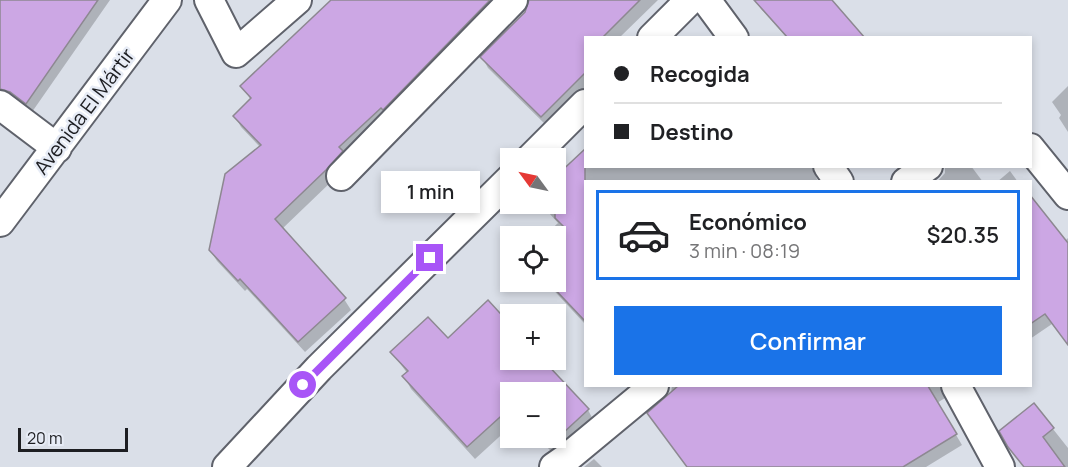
<!DOCTYPE html>
<html lang="es">
<meta charset="utf-8">
<style>
:root{--surface:#fff;--page:#f6f6f6;--text:#202124;--muted:#757577;--line:#e0e0e0;--accent:#1a73e8}
body{margin:0;font-family:Manrope,sans-serif;background:var(--page);color:var(--text);height:100vh;display:flex;flex-direction:column;font-size:22px;white-space:nowrap}
*{box-sizing:border-box;margin:0}
p{font-size:20px;color:var(--muted)}
.icon{flex:none;width:33px;height:33px;fill:none;stroke:currentColor;stroke-width:2;stroke-linecap:round;stroke-linejoin:round}
.map{position:relative;flex:1;overflow:hidden}
.details{position:absolute;left:584px;top:180px;width:448px;height:207px;display:flex;flex-direction:column;background:var(--surface);border-radius:0px;box-shadow:0 3px 9px #0003}
.details>*{flex:none}
.top-card{position:absolute;left:584px;top:36px;width:448px;height:132px;border-radius:0px;box-shadow:0 3px 9px #0003;display:grid;align-content:center;height:132px;padding:0 30px;background:var(--surface)}
.needle{width:39px;rotate:303deg}
.fabs{position:absolute;left:500px;top:148px;display:grid;gap:12px}
.fabs a{display:grid;place-items:center;width:66px;height:66px;border-radius:0px;background:var(--surface);box-shadow:0 3px 9px #0003;font-size:30px}
.scale{position:absolute;left:18px;bottom:15px;width:110px;box-sizing:border-box;padding-left:6px;border:3px solid #1d1e22;border-top:0;font-size:16px;line-height:21px;white-space:nowrap;color:#1d1e22;-webkit-text-stroke:4px #e7ecf6;paint-order:stroke}
.end{position:absolute;width:27px;height:27px;margin:-14px;border:8px solid #a855f7;background:#fff;box-shadow:0 0 0 3px #fff}
.from{border-radius:50%}
.bubble{position:absolute;height:42px;border-radius:0px;background:var(--surface);box-shadow:0 3px 9px #0003;font-size:20px;font-weight:600;line-height:42px;text-align:center}
.top-card b{display:flex;align-items:center;gap:21px;height:57px;font-size:22px}
.top-card b+b{border-top:2px solid var(--line)}
.top-card i{width:15px;height:15px;background:var(--text)}
ul{padding:10px 0 0;list-style:none}
li{display:flex;align-items:center;gap:18px;height:90px;margin:0 12px 9px;padding:0 18px;border:3px solid transparent;border-radius:0px}
li div{flex:1}
li b{display:block;font-size:22px}
li em{font-style:normal;font-weight:600}
li.selected{border-color:var(--accent)}
li>.icon{width:54px;height:54px;stroke-width:1.5}
.primary-button{display:flex;gap:12px;margin-top:auto;padding:12px 30px}
.primary-button a{flex:1;height:69px;border-radius:0px;background:var(--accent);color:#fff;font-size:24px;font-weight:600;line-height:69px;text-align:center}
.map>svg:first-child{display:block}
.shadow{fill:#0003}
.building{fill:#cca7e4;stroke:#8d8891;stroke-width:1.5}
.lines{fill:none;stroke-linecap:round;stroke-linejoin:round}
.street-casing{stroke:#5f626b;stroke-width:32}
.street{stroke:#fff;stroke-width:28}
.route{stroke:#a855f7;stroke-width:8}
.labels{text-anchor:middle;dominant-baseline:central;stroke-width:5;stroke-linejoin:round;paint-order:stroke}
.street-label{font-size:20px;fill:#1d1e22;stroke:#e7ecf6}
</style>
<div class="map">
<svg width="1068" height="467" viewBox="0 0 1068 467">
<rect width="100%" height="100%" fill="#dadfe8"/>
<path class="shadow" d="M0 0H110L32 112 0 96Z
M334 0H507L332 181 282 229 344 299 351 310 305 352 247 289 245 291 217 261 210 250 260 147 241 127 235 116 251 100 242 86Z
M530 0H658L619 38H585V90L548 127 488 68 482 57 526 12Z
M756 0H829L863 38H787L761 9Z
M1068 86V132L1059 118 1061 115 1052 102Z
M585 155V166H812L818 182H585V324L546 282H555V237H543L558 223 541 204H555V182Z
M945 166H971L983 182H937L945 173Z
M1010 171 1018 182H997Z
M1030 198 1065 241 1068 238V345L1052 324 1030 339Z
M510 326V360H541L588 410 595 423 557 458 539 438H555V393H510V427L475 459 411 389 404 376 407 373 392 352Z
M672 386H950L947 389 945 398 937 403 962 445 926 467H687L649 414 671 393Z
M1034 405 1068 448V467H1024Z
M594 459 602 467H584Z"/>
<path class="building" d="M0 0H98L26 104 10 92 0 89Z
M331 0H490L383 110 381 108 339 147 343 151 326 170 275 219 346 298 298 342 240 279 238 281 209 250 225 174 261 145 233 116 251 98 240 86Z
M529 0H640L602 38H585V73L541 117 480 57 525 12Z
M754 0H832L865 38H788Z
M585 149V321L548 282H555V237L565 228 555 218V177Z
M1030 195 1068 243V345L1045 314 1030 324Z
M488 300 510 324V360H543L589 409 549 446 542 438H555V393H510V408L467 447 402 376 408 371 390 352 428 317 448 338Z
M678 386H928L957 434 903 467H687L647 413Z
M1034 403 1054 428 1043 437 1065 467H1024L1008 447 999 431Z"/>
<g class="lines">
<defs>
<path id="street" d="M209 0 236 53 297 0
M706 0 734 38
M652 38 690 0
M0 105 57 148
M1030 148 1068 195
M530 159 585 104
M828 166 839 182
M341 176 513 0
M906 182 928 166
M0 222 167 0
M956 386 1000 467
M227 467 319 368 510 179
M554 467 567 458 654 386"/>
</defs>
<use href="#street" class="street-casing"/>
<use href="#street" class="street"/>
</g>
<g class="lines">
<path class="route" d="M303 385 430 258"/>
</g>
<g class="labels">
<g class="street-label">
<text transform="translate(84 111) rotate(-53)">Avenida El Mártir</text>
</g>
</g>
</svg>
<div class="fabs">
<a><svg class="needle" viewBox="-14 -14 28 28"><path d="M0-13l5 13h-10z" fill="#e53935"/><path d="M0 13l5-13h-10z" fill="#757577"/></svg></a>
<a><svg class="icon" aria-label="locate" viewBox="0 0 24 24"><circle cx="12" cy="12" r="6"/><path d="M12 2v4M12 18v4M2 12h4M18 12h4"/></svg></a>
<a>+</a>
<a>−</a>
</div>
<div class="scale">20 m</div>
<i class="end from" style="left:303px;top:385px"></i>
<i class="end" style="left:430px;top:258px"></i>
<div class="bubble" style="left:381px;top:171px;width:99px">1 min</div>
<div class="top-card">
<b><i class="from"></i>Recogida</b>
<b><i></i>Destino</b>
</div>
<section class="details">
<ul>
<li class="selected"><svg class="icon" aria-label="car" viewBox="0 0 24 24"><path d="M5 17H2v-5l4-1 3-4h7l3 4 3 1v5h-3M9 17h6M6 11h13"/><circle cx="7" cy="17" r="2"/><circle cx="17" cy="17" r="2"/></svg><div><b>Económico</b><p>3 min · 08:19</p></div><em>$20.35</em></li>
</ul>
<div class="primary-button"><a>Confirmar</a></div>
</section>
</div>
